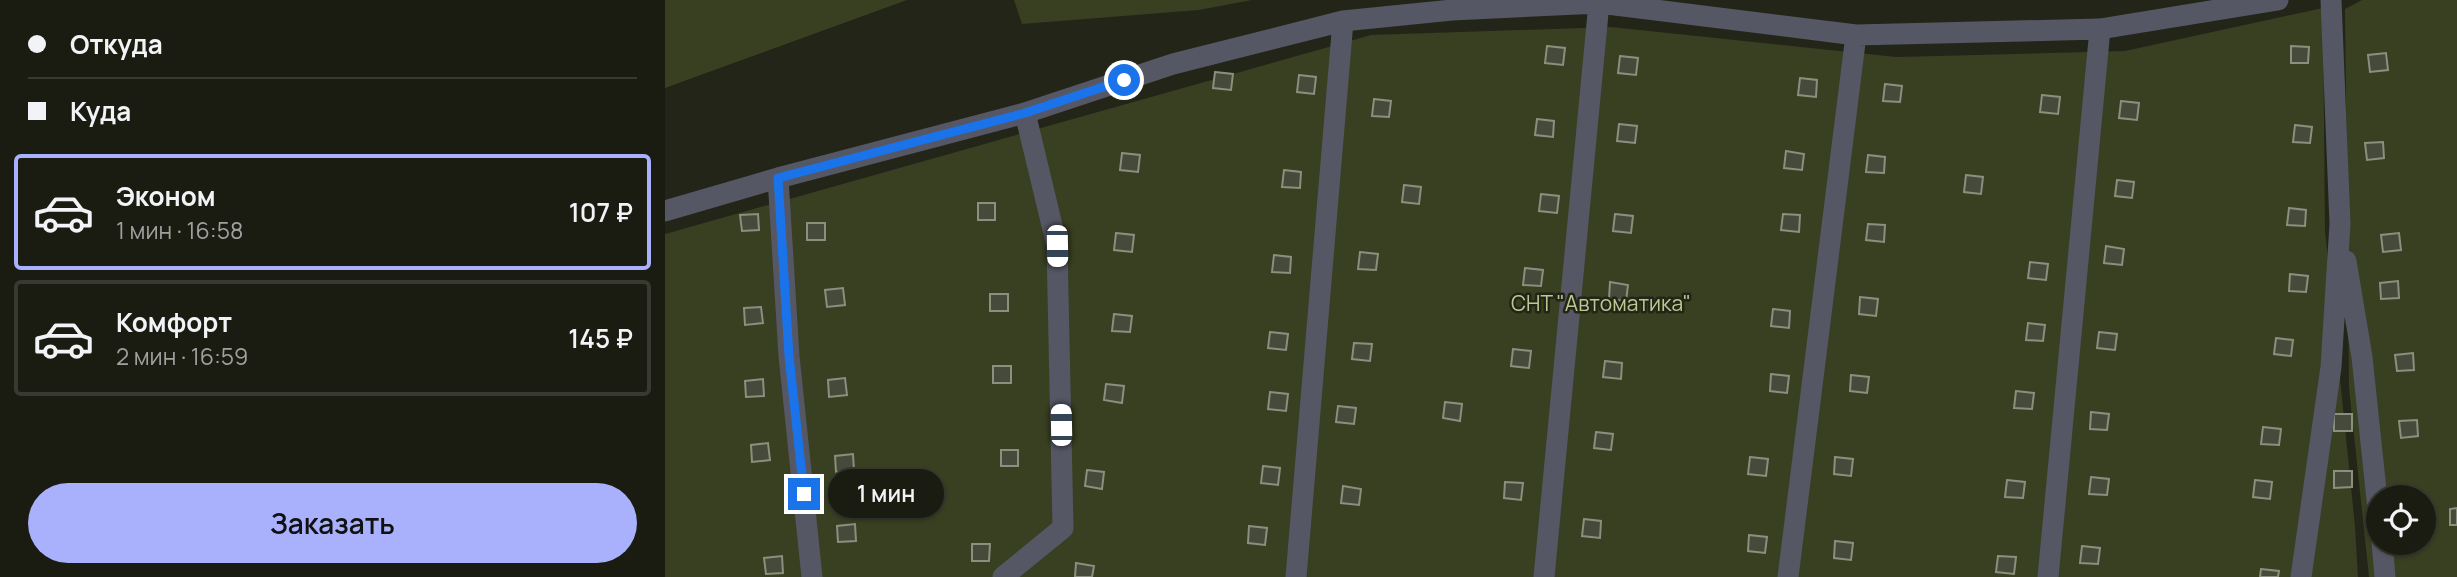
<!DOCTYPE html>
<html lang="ru">
<meta charset="utf-8">
<style>
:root{--surface:#1a1c11;--page:#27291f;--text:#f1f3f6;--muted:#9fa19f;--line:#383a31;--accent:#a9b0fc}
body{margin:0;font-family:Manrope,sans-serif;background:var(--page);color:var(--text);height:100vh;display:flex;flex-direction:column;font-size:26px;white-space:nowrap}
*{box-sizing:border-box;margin:0}
p{font-size:23px;color:var(--muted)}
.icon{flex:none;width:38px;height:38px;fill:none;stroke:currentColor;stroke-width:2;stroke-linecap:round;stroke-linejoin:round}
.map{position:relative;flex:1;overflow:hidden}
.side{display:flex;flex-direction:column;background:var(--surface);width:665px}
.side>*{flex:none}
.hud{display:grid;align-content:center;height:154px;padding:0 28px;background:var(--surface)}
.controls{position:absolute;left:1701px;top:485px;display:grid;gap:14px}
.controls a{display:grid;place-items:center;width:70px;height:70px;border-radius:50%;background:var(--surface);box-shadow:0 2px 5px #0004,0 0 0 2px var(--line);font-size:35px}
.end{position:absolute;width:32px;height:32px;margin:-16px;border:9px solid #1a73e8;background:#fff;box-shadow:0 0 0 4px #fff}
.from{border-radius:50%}
.bubble{position:absolute;height:49px;border-radius:24px;background:var(--surface);box-shadow:0 2px 5px #0004,0 0 0 2px var(--line);font-size:23px;font-weight:600;line-height:49px;text-align:center}
.car{position:absolute;width:21px;height:42px;margin:-21px -10px;border-radius:9px;box-shadow:0 0 5px 2px #0007;background:linear-gradient(#fff 24%,#345 0 40%,#fff 0 76%,#345 0 86%,#fff 0)}
.hud b{display:flex;align-items:center;gap:24px;height:66px;font-size:26px}
.hud b+b{border-top:2px solid var(--line)}
.hud i{width:18px;height:18px;background:var(--text)}
ul{padding:0;list-style:none}
li{display:flex;align-items:center;gap:21px;height:116px;margin:0 14px 10px;padding:0 14px;border:4px solid var(--line);border-radius:7px}
li div{flex:1}
li b{display:block;font-size:26px}
li em{font-style:normal;font-weight:600}
li.current{border-color:var(--accent)}
li>.icon{width:63px;height:63px;stroke-width:1.5}
.action{display:flex;gap:14px;margin-top:auto;padding:14px 28px}
.action a{flex:1;height:80px;border-radius:42px;background:var(--accent);color:#111;font-size:28px;font-weight:600;line-height:80px;text-align:center}
main{display:flex;flex:1;min-height:0}
.map>svg:first-child{display:block}
.green{fill:#393f21;fill-rule:evenodd}
.building{fill:#464a3a;stroke:#8b8f7e;stroke-width:2}
.lines{fill:none;stroke-linecap:round;stroke-linejoin:round}
.minor{stroke:#555764;stroke-width:21}
.route{stroke:#1a73e8;stroke-width:9}
.labels{text-anchor:middle;dominant-baseline:central;stroke-width:5;stroke-linejoin:round;paint-order:stroke}
.park-label{font-size:21px;fill:#bbc98f;stroke:#222517}
</style>
<main>
<section class="side">
<div class="hud">
<b><i class="from"></i>Откуда</b>
<b><i></i>Куда</b>
</div>
<ul>
<li class="current"><svg class="icon" aria-label="car" viewBox="0 0 24 24"><path d="M5 17H2v-5l4-1 3-4h7l3 4 3 1v5h-3M9 17h6M6 11h13"/><circle cx="7" cy="17" r="2"/><circle cx="17" cy="17" r="2"/></svg><div><b>Эконом</b><p>1 мин · 16:58</p></div><em>107 ₽</em></li>
<li><svg class="icon" aria-label="car" viewBox="0 0 24 24"><path d="M5 17H2v-5l4-1 3-4h7l3 4 3 1v5h-3M9 17h6M6 11h13"/><circle cx="7" cy="17" r="2"/><circle cx="17" cy="17" r="2"/></svg><div><b>Комфорт</b><p>2 мин · 16:59</p></div><em>145 ₽</em></li>
</ul>
<div class="action"><a>Заказать</a></div>
</section>
<div class="map">
<svg width="1792" height="577" viewBox="0 0 1792 577">
<rect width="100%" height="100%" fill="#222517"/>
<path class="green" d="M0 0H242L0 88Z
M349 0H587L534 10 357 24Z
M1697 0H1792V577H1704L1684 388 1680 9ZM1713 497H1759V542H1713Z
M1658 8 1660 231 1690 526 1693 577H0V234L706 35 946 27 1231 57 1460 51Z"/>
<path class="building" d="M882 46 900 48 898 65 880 63Z
M1626 46 1644 47 1643 63H1626Z
M1721 53 1723 70 1705 72 1703 55Z
M955 56 973 58 971 75 953 73Z
M550 72 568 74 566 90 548 88Z
M634 75 651 77 649 94 632 92Z
M1135 78 1152 80 1151 97 1133 95Z
M1220 84 1237 86 1235 102 1218 101Z
M1377 95 1395 97 1393 114 1375 112Z
M709 99 726 101 724 117 707 116Z
M1456 101 1474 103 1472 120 1454 118Z
M872 119 889 121 888 137 870 135Z
M954 124 972 126 970 143 952 141Z
M1630 125 1647 127 1645 143 1628 142Z
M1718 142 1719 158 1702 160 1700 143Z
M1121 151 1139 154 1137 170 1119 168Z
M457 153 475 155 473 172 455 170Z
M1203 155 1220 157 1219 173 1201 172Z
M619 170 636 172 635 188 617 187Z
M1301 175 1318 177 1316 194 1299 192Z
M1452 180 1469 182 1467 198 1450 196Z
M739 185 756 187 754 204 737 202Z
M876 194 894 196 892 213 874 211Z
M313 203H330V220H313Z
M1624 208 1641 210 1640 226 1622 225Z
M93 214 94 230 77 231 75 215Z
M950 214 968 216 966 233 948 231Z
M1118 214 1135 215 1134 232 1116 230Z
M142 223H160V240H142Z
M1203 224 1220 225 1219 242 1201 240Z
M451 233 469 235 467 252 449 250Z
M1734 233 1736 250 1718 252 1716 235Z
M1441 246 1459 249 1457 265 1439 263Z
M695 252 713 254 711 270 693 269Z
M609 255 626 257 625 273 607 272Z
M1365 262 1383 264 1381 280 1363 278Z
M860 268 878 270 876 286 858 285Z
M1625 274 1643 276 1641 292 1624 291Z
M1733 281 1734 298 1716 299 1715 283Z
M945 282 963 285 961 301 944 299Z
M178 288 180 305 162 307 160 290Z
M325 294H343V311H325Z
M1195 297 1213 299 1211 316 1194 314Z
M96 307 98 323 80 325 79 308Z
M1108 309 1125 311 1124 328 1106 326Z
M449 314 467 316 465 332 447 331Z
M1363 323 1380 325 1378 341 1361 340Z
M605 332 623 334 621 350 603 348Z
M1434 332 1452 334 1450 350 1432 348Z
M1611 338 1628 340 1626 356 1609 354Z
M689 343 707 344 705 361 687 359Z
M848 349 866 351 864 368 846 366Z
M1748 353 1749 370 1732 371 1730 355Z
M940 361 957 363 956 379 938 377Z
M328 366H346V383H328Z
M1106 374 1124 376 1122 393 1105 391Z
M1186 375 1204 377 1202 393 1185 391Z
M180 378 182 395 164 397 163 380Z
M98 379 99 396 81 397 80 381Z
M441 384 459 386 457 403 439 400Z
M1351 391 1369 393 1367 409 1349 408Z
M605 392 623 394 621 411 603 409Z
M780 402 797 404 795 421 778 418Z
M673 406 691 408 689 424 671 422Z
M1426 412 1444 414 1442 430 1425 429Z
M1669 414H1687V431H1669Z
M1752 420 1753 436 1736 438 1734 421Z
M1598 427 1616 429 1614 445 1596 444Z
M931 432 948 434 946 450 929 448Z
M103 443 105 460 87 462 86 445Z
M336 450H353V466H336Z
M188 454 189 471 171 472 170 456Z
M1085 457 1103 459 1101 476 1083 474Z
M1170 457 1188 459 1186 476 1169 474Z
M598 466 615 468 613 485 596 483Z
M422 470 439 472 437 489 420 486Z
M1669 471H1687V487L1669 488Z
M1426 477 1444 479 1442 495 1424 494Z
M1342 480 1360 482 1358 498 1340 497Z
M1590 480 1607 482 1605 499 1588 497Z
M840 482 858 483 856 500 839 498Z
M678 486 696 489 694 505 676 503Z
M1792 508V525H1785V509Z
M919 519 936 521 935 538 917 536Z
M190 524 191 541 173 542 172 526Z
M584 526 602 528 600 545 583 543Z
M1084 535 1102 537 1100 553 1083 551Z
M1170 541 1188 543 1186 560 1169 558Z
M307 544H325L324 561H307Z
M1417 546 1435 548 1433 564 1415 563Z
M117 556 118 573 101 574 99 558Z
M1333 556 1351 557 1349 574 1331 572Z
M411 563 429 566 427 577H410Z
M1596 569 1614 571 1613 577H1595Z"/>
<g class="lines">
<path class="minor" d="M113 178 124 356 147 577
M0 211 113 178 360 113 508 64 678 21 787 10 934 3 1191 35 1435 29 1613 0
M1681 261 1697 357 1713 509
M1717 542 1720 577
M338 577 398 528 392 246 360 113
M631 577 678 21
M879 577 934 3
M1123 577 1191 35
M1383 577 1435 29
M1636 577 1666 367 1675 224 1666 0"/>
</g>
<g class="lines">
<path class="route" d="M139 494 124 356 113 178 360 113 459 80"/>
</g>
<g class="labels">
<g class="park-label">
<text x="936" y="303">СНТ "Автоматика"</text>
</g>
</g>
</svg>
<div class="controls">
<a><svg class="icon" aria-label="locate" viewBox="0 0 24 24"><circle cx="12" cy="12" r="6"/><path d="M12 2v4M12 18v4M2 12h4M18 12h4"/></svg></a>
</div>
<i class="end from" style="left:459px;top:80px"></i>
<i class="end" style="left:139px;top:494px"></i>
<div class="bubble" style="left:163px;top:469px;width:116px">1 мин</div>
<i class="car" style="left:392px;top:246px;rotate:179deg"></i>
<i class="car" style="left:396px;top:425px;rotate:359deg"></i>
</div>
</main>
